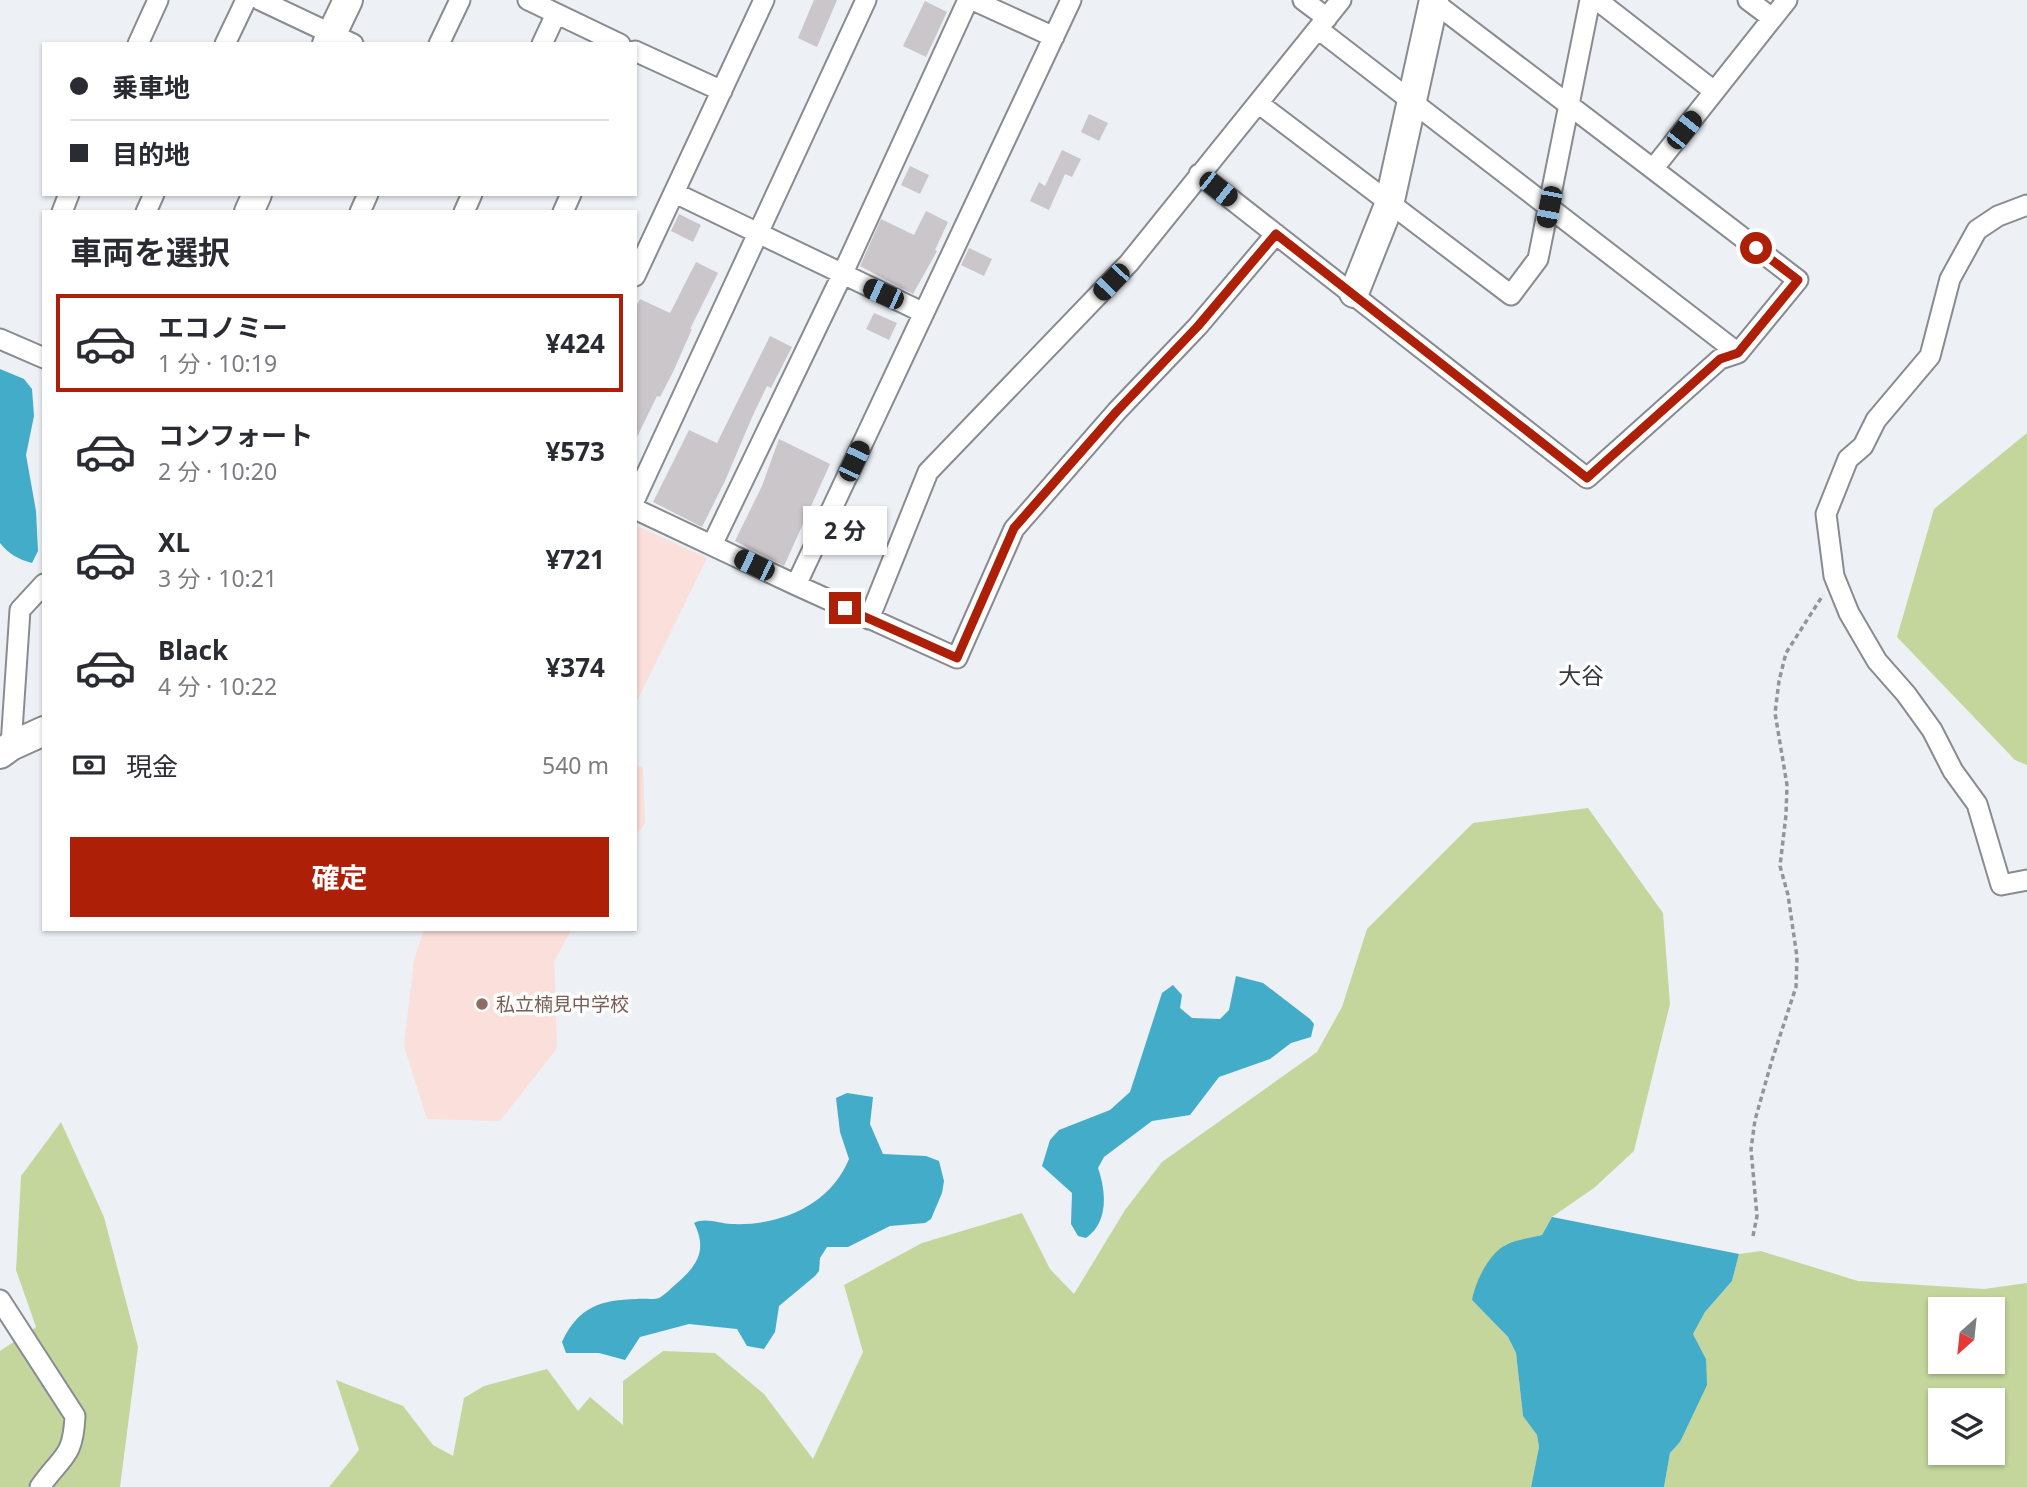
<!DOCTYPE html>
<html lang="ja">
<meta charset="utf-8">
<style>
:root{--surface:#fff;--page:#f2f2f3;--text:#2b2b33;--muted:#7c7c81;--line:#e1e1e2;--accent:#ad1f06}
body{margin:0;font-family:"Noto Sans","Noto Sans JP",sans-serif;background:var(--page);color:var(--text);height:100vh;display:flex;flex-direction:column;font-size:26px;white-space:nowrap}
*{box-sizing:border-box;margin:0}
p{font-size:23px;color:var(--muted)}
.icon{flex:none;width:38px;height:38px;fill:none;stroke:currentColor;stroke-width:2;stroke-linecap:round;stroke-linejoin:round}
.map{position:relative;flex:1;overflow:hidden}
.drawer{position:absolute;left:42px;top:210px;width:595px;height:721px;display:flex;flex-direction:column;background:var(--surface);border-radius:0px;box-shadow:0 2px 5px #0004}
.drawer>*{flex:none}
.guide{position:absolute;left:42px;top:42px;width:595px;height:154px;border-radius:0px;box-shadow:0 2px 5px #0004;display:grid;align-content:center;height:154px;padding:0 28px;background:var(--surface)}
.needle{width:46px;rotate:207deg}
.tools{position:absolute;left:1928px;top:1297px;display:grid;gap:14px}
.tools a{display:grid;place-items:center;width:77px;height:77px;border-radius:0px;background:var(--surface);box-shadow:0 2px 5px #0004;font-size:35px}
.end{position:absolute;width:32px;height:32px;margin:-16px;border:9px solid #ad1f06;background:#fff;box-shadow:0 0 0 4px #fff}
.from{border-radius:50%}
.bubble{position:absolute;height:49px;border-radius:0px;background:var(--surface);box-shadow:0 2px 5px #0004;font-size:23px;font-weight:700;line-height:49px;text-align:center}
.car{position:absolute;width:21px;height:42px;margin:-21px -10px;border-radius:9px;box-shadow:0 0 5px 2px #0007;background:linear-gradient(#222 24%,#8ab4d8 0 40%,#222 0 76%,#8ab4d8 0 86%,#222 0)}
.guide b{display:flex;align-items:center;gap:24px;height:66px;font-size:26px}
.guide b+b{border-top:2px solid var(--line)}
.guide i{width:18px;height:18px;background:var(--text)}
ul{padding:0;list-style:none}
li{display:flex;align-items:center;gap:21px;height:98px;margin:0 14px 10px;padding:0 14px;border:4px solid transparent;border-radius:0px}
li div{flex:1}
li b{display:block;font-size:26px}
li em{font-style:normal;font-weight:700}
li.on{border-color:var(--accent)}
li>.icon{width:63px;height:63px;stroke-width:1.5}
h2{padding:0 28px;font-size:32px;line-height:84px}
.pay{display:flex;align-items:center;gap:18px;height:77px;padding:0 28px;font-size:26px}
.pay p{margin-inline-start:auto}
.primary-button{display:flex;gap:14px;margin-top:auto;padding:14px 28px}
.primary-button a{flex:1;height:80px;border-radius:0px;background:var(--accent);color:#fff;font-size:28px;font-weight:700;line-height:80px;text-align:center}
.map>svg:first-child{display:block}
.education{fill:#fadfda}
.green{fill:#c5d69d;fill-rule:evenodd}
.water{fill:#42acc9}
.building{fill:#cac6ca}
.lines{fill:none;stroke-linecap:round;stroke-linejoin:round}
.street-casing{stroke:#888b8f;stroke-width:23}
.secondary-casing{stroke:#888b8f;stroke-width:32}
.path{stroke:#939599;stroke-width:3.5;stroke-dasharray:5 3.5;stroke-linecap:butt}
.street{stroke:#fff;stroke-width:19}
.secondary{stroke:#fff;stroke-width:28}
.route{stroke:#ad1f06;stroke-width:9}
.education-dot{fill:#8d6e63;stroke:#fdfdfe;stroke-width:2.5}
.labels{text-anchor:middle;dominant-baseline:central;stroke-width:7;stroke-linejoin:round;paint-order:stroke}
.education-label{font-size:19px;fill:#785e54;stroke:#fdfdfe;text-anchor:start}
.quarter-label{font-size:23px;fill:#36383c;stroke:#fdfdfe}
</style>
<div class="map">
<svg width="2027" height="1487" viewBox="0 0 2027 1487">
<rect width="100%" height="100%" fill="#edf0f5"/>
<path class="education" d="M635 525 707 558 635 705Z
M635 764 643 768 645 823 635 837Z
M424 929H572L554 961 557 1048 500 1121 427 1119 404 1046 414 960Z"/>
<path class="green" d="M2027 433V765L2015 760 1897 637 1934 509Z
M1588 808 1663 913 1670 1004 1634 1151 1594 1188 1552 1217 1542 1235 1505 1245 1472 1300 1508 1337 1516 1353 1523 1415 1537 1435 1539 1447 1531 1487H329L359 1450 336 1380 403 1406 433 1445 453 1456 464 1398 484 1386 547 1369 578 1411 590 1397 623 1425V1381L663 1351 715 1353 764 1394 813 1459 863 1352 844 1285 922 1243 1022 1213 1050 1269 1074 1294 1125 1210 1162 1162 1317 1052 1342 1007 1367 929 1473 823Z
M61 1122 104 1217 138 1347 120 1487H0V1351L36 1327 16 1270 21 1176Z
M1761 1251 1858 1281 1984 1289 2027 1283V1487H1664L1670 1453 1680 1442 1706 1359 1693 1334 1705 1312 1732 1281 1739 1254ZM1941 1309H1993V1362H1941ZM1941 1400H1993V1452H1941Z"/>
<path class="water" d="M0 369 24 379 32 389 34 416 26 455 36 511 38 551 32 563C18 559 10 555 0 543Z
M1236 976 1263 983 1310 1019 1314 1024 1311 1037 1291 1043 1270 1059 1219 1077 1190 1115 1152 1121 1104 1157 1098 1168C1106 1191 1109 1222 1086 1238L1078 1236 1071 1224 1072 1193 1042 1166 1050 1140 1059 1130 1110 1110 1130 1092 1162 993 1173 985 1182 995 1180 1008 1192 1018 1220 1019 1229 1010Z
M847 1093 873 1097 870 1124 883 1154 926 1156 939 1161 944 1181 942 1193 931 1219 925 1223 890 1226 848 1247H827L820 1258 819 1271 815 1276 779 1306 775 1332 764 1349 747 1346 737 1329 689 1324 640 1337 625 1360 599 1353H566L562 1342C579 1306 601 1300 637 1299 643 1298 653 1300 659 1298 665 1295 671 1288 676 1284 697 1266 708 1250 694 1223 705 1217 720 1224 732 1224 781 1226 830 1205 849 1159L840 1132 836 1098Z
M1552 1217 1739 1254 1732 1281 1705 1312 1693 1334 1706 1359 1707 1385 1680 1442 1670 1453 1664 1487H1531L1539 1447 1537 1435 1523 1416 1516 1353 1508 1337 1472 1300C1475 1283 1488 1255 1504 1246 1514 1240 1530 1238 1542 1235Z"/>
<path class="building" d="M814 0H837L817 47 798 38Z
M925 1 947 12 926 57 903 46Z
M1089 114 1108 123 1099 141 1081 132Z
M1062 150 1081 159 1072 177 1065 174 1049 210 1030 201 1039 182 1045 186Z
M910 166 929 175 920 194 901 185Z
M926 211 948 222 935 250 937 251 913 294 860 266 881 219 914 235Z
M679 214 701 225 693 242 671 231Z
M969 248 992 259 984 276 961 265Z
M696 262 718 273 690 329H692L673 372 660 397 657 396 635 441V309L640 299 670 313Z
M874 313 897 323 889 340 866 329Z
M770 336 792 347 771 388 767 386 753 415 725 481 702 527 653 502 689 430 717 443Z
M779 439 830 464 784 566 735 541 762 486Z"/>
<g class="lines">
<defs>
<path id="street" d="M260 0 353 44
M528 0 620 44
M973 0 1054 37
M1303 0 1327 18
M1341 0 1258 103 1511 295 1538 259 1590 0
M1431 0 1653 169
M1597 0 1714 91
M1748 0 1772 18
M1318 29 1738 353
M138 44 158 0
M225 44 246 0
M439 44 460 0
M542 44 556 14
M635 51 722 91
M1199 174 1587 478 1720 359 1738 353 1798 280 1653 169 1787 0
M675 193 924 313
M2027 205 1998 216 1977 230 1950 279 1930 356 1876 420 1863 446 1848 459 1826 514 1834 576 1849 613 1877 661 1906 694 1932 730 1953 771 1977 804 2001 885 2027 880
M62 212 69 194
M146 212 154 194
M360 212 368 194
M464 212 472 194
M563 212 571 194
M635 276 764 0
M0 339 44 358
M635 499 866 0
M635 509 796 585 957 658 1014 529 1117 411 1198 326 1276 234
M712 545 842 275 968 0
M796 585 1071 0
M869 619 928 472 1129 263 1258 103
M11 746 20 610 44 584
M0 1300 75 1416C73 1459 62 1455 40 1487"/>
<path id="secondary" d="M327 44 348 0
M249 212 257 194
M1354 293 1389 205 1434 0
M0 754 11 746 44 731"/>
</defs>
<use href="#street" class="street-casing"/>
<use href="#secondary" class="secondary-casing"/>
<path class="path" d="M1753 1236 1757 1216 1751 1149 1755 1120 1772 1060 1796 987 1797 957 1788 895 1780 866 1786 815 1787 785 1775 713 1779 681 1786 653 1823 595"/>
<use href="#street" class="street"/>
<use href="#secondary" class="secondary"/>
</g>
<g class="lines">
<path class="route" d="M845 608 957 658 1014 528 1117 411 1198 326 1276 234 1587 478 1720 359 1738 353 1798 280 1756 248"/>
</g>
<circle class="education-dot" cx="482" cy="1004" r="7"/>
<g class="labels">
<g class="education-label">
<text x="496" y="1004">私立楠見中学校</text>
</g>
<g class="quarter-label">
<text x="1581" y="675">大谷</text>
</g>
</g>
</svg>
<div class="tools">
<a><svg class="needle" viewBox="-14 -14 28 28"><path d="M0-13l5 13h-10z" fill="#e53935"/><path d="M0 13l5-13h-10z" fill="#7c7c81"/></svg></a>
<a><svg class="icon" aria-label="layers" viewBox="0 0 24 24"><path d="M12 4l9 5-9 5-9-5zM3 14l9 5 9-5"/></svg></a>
</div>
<i class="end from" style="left:1756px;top:248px"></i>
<i class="end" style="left:845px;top:608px"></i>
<div class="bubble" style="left:803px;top:506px;width:84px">2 分</div>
<i class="car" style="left:1684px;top:130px;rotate:38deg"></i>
<i class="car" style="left:1218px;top:189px;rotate:128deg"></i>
<i class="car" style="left:1549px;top:207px;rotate:191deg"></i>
<i class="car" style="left:1111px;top:282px;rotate:224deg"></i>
<i class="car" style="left:883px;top:294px;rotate:294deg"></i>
<i class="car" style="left:854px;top:461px;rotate:25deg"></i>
<i class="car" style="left:754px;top:565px;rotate:296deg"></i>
<div class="guide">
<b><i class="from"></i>乗車地</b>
<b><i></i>目的地</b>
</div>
<section class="drawer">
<h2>車両を選択</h2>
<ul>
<li class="on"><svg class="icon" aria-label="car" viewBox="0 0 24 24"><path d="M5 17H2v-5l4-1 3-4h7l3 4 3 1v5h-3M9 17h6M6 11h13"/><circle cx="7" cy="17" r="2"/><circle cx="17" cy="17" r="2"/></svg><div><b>エコノミー</b><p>1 分 · 10:19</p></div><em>¥424</em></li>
<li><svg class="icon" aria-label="car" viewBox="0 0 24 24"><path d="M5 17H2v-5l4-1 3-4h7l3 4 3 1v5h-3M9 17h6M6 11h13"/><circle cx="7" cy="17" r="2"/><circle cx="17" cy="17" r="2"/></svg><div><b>コンフォート</b><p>2 分 · 10:20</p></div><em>¥573</em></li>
<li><svg class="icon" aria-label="car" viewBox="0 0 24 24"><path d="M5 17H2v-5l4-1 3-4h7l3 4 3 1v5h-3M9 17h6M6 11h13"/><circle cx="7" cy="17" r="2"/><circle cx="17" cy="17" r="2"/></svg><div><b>XL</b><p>3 分 · 10:21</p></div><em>¥721</em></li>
<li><svg class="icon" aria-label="car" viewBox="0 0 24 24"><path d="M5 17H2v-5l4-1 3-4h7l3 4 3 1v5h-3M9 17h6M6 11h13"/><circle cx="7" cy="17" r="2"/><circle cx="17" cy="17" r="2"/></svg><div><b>Black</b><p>4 分 · 10:22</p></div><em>¥374</em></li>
</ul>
<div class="pay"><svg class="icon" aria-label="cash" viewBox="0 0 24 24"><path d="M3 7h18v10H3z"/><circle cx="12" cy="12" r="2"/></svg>現金<p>540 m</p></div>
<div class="primary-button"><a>確定</a></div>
</section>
</div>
